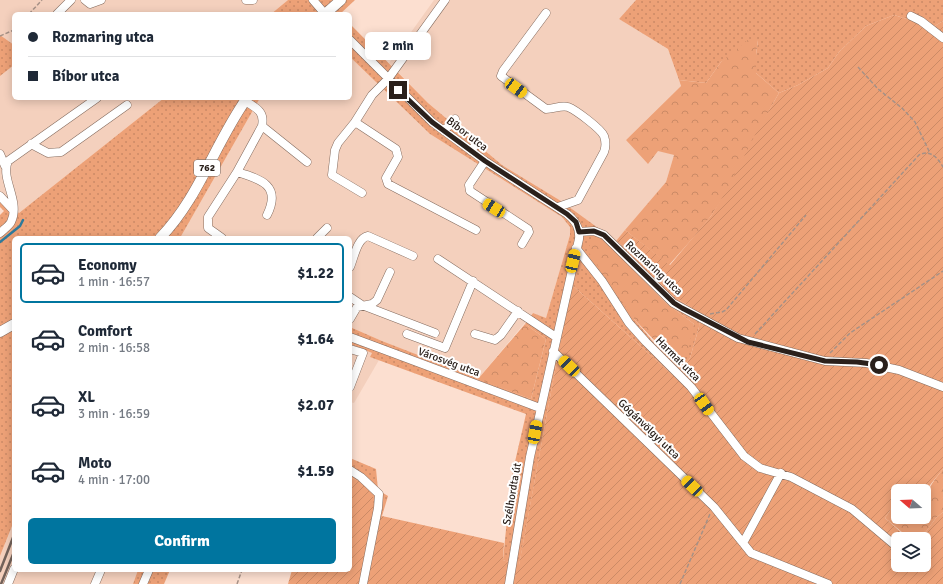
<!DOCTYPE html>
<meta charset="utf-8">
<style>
:root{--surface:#fff;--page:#f2f2f3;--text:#1f2937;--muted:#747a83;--line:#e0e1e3;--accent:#00759f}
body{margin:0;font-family:Signika,sans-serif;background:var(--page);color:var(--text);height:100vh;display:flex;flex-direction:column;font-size:15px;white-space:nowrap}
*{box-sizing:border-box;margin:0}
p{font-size:13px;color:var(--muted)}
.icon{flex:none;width:22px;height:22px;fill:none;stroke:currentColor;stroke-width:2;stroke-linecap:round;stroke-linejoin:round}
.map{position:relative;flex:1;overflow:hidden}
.details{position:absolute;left:12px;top:236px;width:340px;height:336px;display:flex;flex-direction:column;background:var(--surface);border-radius:6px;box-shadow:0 2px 10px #0003}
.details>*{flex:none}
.top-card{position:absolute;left:12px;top:12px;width:340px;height:88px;border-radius:6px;box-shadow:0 2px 10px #0003;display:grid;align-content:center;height:88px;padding:0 16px;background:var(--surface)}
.needle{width:26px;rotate:289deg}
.fabs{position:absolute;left:891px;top:484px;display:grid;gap:8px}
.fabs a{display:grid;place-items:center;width:40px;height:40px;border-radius:6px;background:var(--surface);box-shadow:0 2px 10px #0003;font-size:20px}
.end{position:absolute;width:18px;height:18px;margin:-9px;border:5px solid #2a201b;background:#fff;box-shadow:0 0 0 2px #fff}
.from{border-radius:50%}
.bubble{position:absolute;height:28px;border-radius:6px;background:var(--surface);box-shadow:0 2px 10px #0003;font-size:13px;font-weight:800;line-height:28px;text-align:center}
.car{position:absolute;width:12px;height:24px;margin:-12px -6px;border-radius:5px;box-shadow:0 0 3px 1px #0007;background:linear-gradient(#f5c518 24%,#345 0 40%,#f5c518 0 76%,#345 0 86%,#f5c518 0)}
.top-card b{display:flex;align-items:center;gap:14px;height:38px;font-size:15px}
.top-card b+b{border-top:1px solid var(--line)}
.top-card i{width:10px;height:10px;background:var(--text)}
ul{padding:7px 0 0;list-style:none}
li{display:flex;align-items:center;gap:12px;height:60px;margin:0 8px 6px;padding:0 8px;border:2px solid transparent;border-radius:6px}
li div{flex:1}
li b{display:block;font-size:15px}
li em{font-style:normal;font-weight:800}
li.selected{border-color:var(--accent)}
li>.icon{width:36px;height:36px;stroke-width:1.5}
.action{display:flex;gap:8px;margin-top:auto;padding:8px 16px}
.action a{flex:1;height:46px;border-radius:6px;background:var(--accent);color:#fff;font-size:16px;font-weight:800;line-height:46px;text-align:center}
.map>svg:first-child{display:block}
.built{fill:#f4d0bd}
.grass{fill:url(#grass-dots);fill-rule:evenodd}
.forest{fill:url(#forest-crowns)}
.garden{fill:url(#garden-furrows)}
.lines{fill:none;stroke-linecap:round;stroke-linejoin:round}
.stream{stroke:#2e7a9b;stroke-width:2.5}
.minor-casing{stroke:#856c5f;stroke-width:9}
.major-casing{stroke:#856c5f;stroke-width:11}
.path{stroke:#a69186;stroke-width:1.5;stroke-dasharray:4 2;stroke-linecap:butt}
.minor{stroke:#fff;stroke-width:8}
.major{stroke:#fff;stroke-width:10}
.rail{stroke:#73625a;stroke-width:2.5}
.route{stroke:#2a201b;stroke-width:5}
.labels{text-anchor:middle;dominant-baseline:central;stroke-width:4;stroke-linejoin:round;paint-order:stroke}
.shield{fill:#fff;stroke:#6a635f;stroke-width:1}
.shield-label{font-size:10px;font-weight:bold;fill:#2a201b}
.street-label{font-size:11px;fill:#2a201b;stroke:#fff}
</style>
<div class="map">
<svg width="943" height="584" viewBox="0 0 943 584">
<defs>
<pattern id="grass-dots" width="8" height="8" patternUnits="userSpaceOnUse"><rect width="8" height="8" fill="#eda177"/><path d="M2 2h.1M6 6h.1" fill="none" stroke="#cb8a66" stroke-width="1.8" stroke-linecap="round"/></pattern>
<pattern id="forest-crowns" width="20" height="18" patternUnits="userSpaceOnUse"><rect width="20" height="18" fill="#eda177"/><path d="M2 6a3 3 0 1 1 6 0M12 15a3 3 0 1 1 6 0" fill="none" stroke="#cb8a66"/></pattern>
<pattern id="garden-furrows" width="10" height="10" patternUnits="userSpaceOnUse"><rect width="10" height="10" fill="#eda177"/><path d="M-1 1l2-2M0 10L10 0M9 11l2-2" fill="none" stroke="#cb8a66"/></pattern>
</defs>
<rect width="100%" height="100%" fill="#fcdfd0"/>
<path class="built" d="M0 0H288L271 14H14V45L0 35Z
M434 0H636L619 19 668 49 681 86 626 140 674 155 666 182 616 241 561 201 502 165 428 103 389 63Z
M350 57 430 134 562 217 570 227V235L546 318 533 313 478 379 382 341 350 327V238H180L260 98H350Z
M14 65V98H164L19 213 0 195V76Z
M350 344 372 353 371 357 379 360 354 403 350 402Z
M14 521V570H138L133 584H0V556Z"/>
<path class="grass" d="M288 0H355L340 14H271Z
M636 0H943V21L933 27 894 15 866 26 839 52 828 68 798 85 779 93 756 73V55L758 40 721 62 706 83 679 80 668 49 619 19Z
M350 24 428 103 502 165 561 201 616 241 635 255 660 282 667 292 700 313 699 327 690 358 675 377 571 284 519 566 503 560 511 479 526 414 370 357 372 353 350 344V327L382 341 531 399 546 339 525 324 533 313 546 318 570 235V227L562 217 430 134 350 57ZM599 235 666 303 694 324 677 364 656 345 634 319Z
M0 35 14 45V65L0 76Z
M164 98H260L180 238H14V521L0 556V215L4 211 0 207V195L19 213Z
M350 458 376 469 378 490 388 496 382 516 372 514C376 494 367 485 350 477Z
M138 570H170L164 584H133Z"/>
<path class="forest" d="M749 39 758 40 756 55V73L779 93C756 132 737 180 711 216 698 233 683 249 669 265L625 230 666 182 674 155 658 151 648 164 626 140 681 86 679 80 706 83 721 62Z
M599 235 666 303 694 324 688 351 677 364 634 319 587 250 594 238Z
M525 324 546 339 531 399 478 379Z
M943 469V512L936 518 922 537V539H900L903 533 885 518 898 498V517H924C924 495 929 486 943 469Z"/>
<path class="garden" d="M894 15 933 27 943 21V469L930 485 924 501V491H898V498L885 518 903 534 900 539H898V565H909L916 572 920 565H924L926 553 924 539 922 537 936 518 943 512V584H288L292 570H350V477L365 484 373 495V514L504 543 503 560 519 565 571 284 675 377 690 358 699 327 700 313 667 292 660 282 635 255 616 241 625 230 670 265 711 216 728 188 758 129 779 93 798 85 828 68 839 52 866 26Z"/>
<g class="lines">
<path class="stream" d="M0 242 20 226 23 220"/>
<defs>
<path id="minor" d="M85 0 90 4 101 0
M246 0H253
M313 0 325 14
M445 0 388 79 372 95 355 122 396 149 398 157 386 178 388 184 476 230
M546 13 503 71 501 76 546 109C554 109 561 105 568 107 576 110 601 129 604 136 606 142 606 147 604 152L578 200 558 207
M57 14 71 0
M911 16 921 21 943 38
M350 40 432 122 485 161 567 214C576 221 580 228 579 239L530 457 509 584
M355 122 338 143 335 150 332 175 362 193
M262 126 307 162
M444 131 455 119
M31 144 48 153 61 152 127 105
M471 151 476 144
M0 154 5 166
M485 161 469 185 470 191 528 229 529 232 522 244
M237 172C260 179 282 185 267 215
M0 196 13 210
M579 232 594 231 604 235 673 303 738 338 825 361 866 363 899 370 943 387
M0 233C3 230 9 226 11 222 21 201 0 179 8 161L97 98
M222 238 208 228V217L237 172 262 126C265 111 256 108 245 101
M317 238 327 228
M576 248 602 281 629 323 646 342 691 387 744 456 760 468 791 477 852 509 897 547
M438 259 556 337
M350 267C354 258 357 238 368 236L413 256
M350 297 362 305 435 333
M350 319 357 307 372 304 377 300 390 272
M407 334 445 348 473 281
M475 334 495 340 501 335 518 311
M350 337 540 408
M350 349 363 353 350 387
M553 351 714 507 751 553 828 584
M350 470 361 477 379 494 378 508 363 584
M743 543 781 473
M8 584 14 569
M95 584 101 570
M143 584 149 570"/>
<path id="major" d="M325 14 341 0
M160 238C199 198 215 143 247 98
M0 332 14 324"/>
</defs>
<use href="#minor" class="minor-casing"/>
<use href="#major" class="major-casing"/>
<path class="path" d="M29 14 42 0
M0 36 14 30
M858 67 878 89 902 108 915 122 930 153
M710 314 722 312 726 310 806 215
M755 334 919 155C930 149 938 158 943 167
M830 353 850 333 943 271
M237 584 242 570
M680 584 710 514"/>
<use href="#minor" class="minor"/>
<use href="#major" class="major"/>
<path class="rail" d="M0 571 14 535
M1 584 14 552"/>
</g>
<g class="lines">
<path class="route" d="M398 90 432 122 485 161 567 214 576 222 579 232 594 231 604 235 674 303 682 308 748 342 825 361 857 362 879 365"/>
</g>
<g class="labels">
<rect class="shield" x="194" y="160" width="26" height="16" rx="3"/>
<g class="shield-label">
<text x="207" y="168">762</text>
</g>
<g class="street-label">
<text transform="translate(467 134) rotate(37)">Bíbor utca</text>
<text transform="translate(654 268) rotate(43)">Rozmaring utca</text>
<text transform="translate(678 359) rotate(45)">Harmat utca</text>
<text transform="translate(449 362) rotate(20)">Városvég utca</text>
<text transform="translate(649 429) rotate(44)">Gógánvölgyi utca</text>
<text transform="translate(512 494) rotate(-80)">Szélhordta út</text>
</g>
</g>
</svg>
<div class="fabs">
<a><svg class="needle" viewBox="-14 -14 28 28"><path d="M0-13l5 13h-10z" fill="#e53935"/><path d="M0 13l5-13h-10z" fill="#747a83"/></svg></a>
<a><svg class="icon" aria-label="layers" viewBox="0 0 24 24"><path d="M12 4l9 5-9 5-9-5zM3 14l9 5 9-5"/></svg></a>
</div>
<i class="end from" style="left:879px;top:365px"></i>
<i class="end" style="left:398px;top:90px"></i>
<div class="bubble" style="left:365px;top:32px;width:66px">2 min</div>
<i class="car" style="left:516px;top:88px;rotate:126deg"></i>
<i class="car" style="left:494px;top:208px;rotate:302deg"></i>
<i class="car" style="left:573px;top:261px;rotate:13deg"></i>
<i class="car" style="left:569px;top:366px;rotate:314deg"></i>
<i class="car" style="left:704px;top:404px;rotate:145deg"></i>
<i class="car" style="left:535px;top:432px;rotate:11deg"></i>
<i class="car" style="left:692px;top:486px;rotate:314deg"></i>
<div class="top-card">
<b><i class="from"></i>Rozmaring utca</b>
<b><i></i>Bíbor utca</b>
</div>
<section class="details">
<ul>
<li class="selected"><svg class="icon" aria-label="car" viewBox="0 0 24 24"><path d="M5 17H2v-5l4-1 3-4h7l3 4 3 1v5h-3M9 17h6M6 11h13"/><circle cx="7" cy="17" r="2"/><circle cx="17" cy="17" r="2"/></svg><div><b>Economy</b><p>1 min · 16:57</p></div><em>$1.22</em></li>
<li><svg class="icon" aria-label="car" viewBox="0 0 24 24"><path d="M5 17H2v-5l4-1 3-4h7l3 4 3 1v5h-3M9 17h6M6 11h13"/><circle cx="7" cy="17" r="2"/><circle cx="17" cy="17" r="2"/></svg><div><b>Comfort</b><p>2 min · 16:58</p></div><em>$1.64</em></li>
<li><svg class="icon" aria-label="car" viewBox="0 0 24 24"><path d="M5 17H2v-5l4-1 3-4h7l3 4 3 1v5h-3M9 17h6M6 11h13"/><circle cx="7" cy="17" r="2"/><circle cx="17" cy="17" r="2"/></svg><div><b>XL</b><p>3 min · 16:59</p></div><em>$2.07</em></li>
<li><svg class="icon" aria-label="car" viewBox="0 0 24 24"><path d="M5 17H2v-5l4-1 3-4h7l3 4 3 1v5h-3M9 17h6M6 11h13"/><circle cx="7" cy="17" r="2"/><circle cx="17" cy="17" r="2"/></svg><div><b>Moto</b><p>4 min · 17:00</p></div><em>$1.59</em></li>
</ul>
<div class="action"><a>Confirm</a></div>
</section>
</div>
